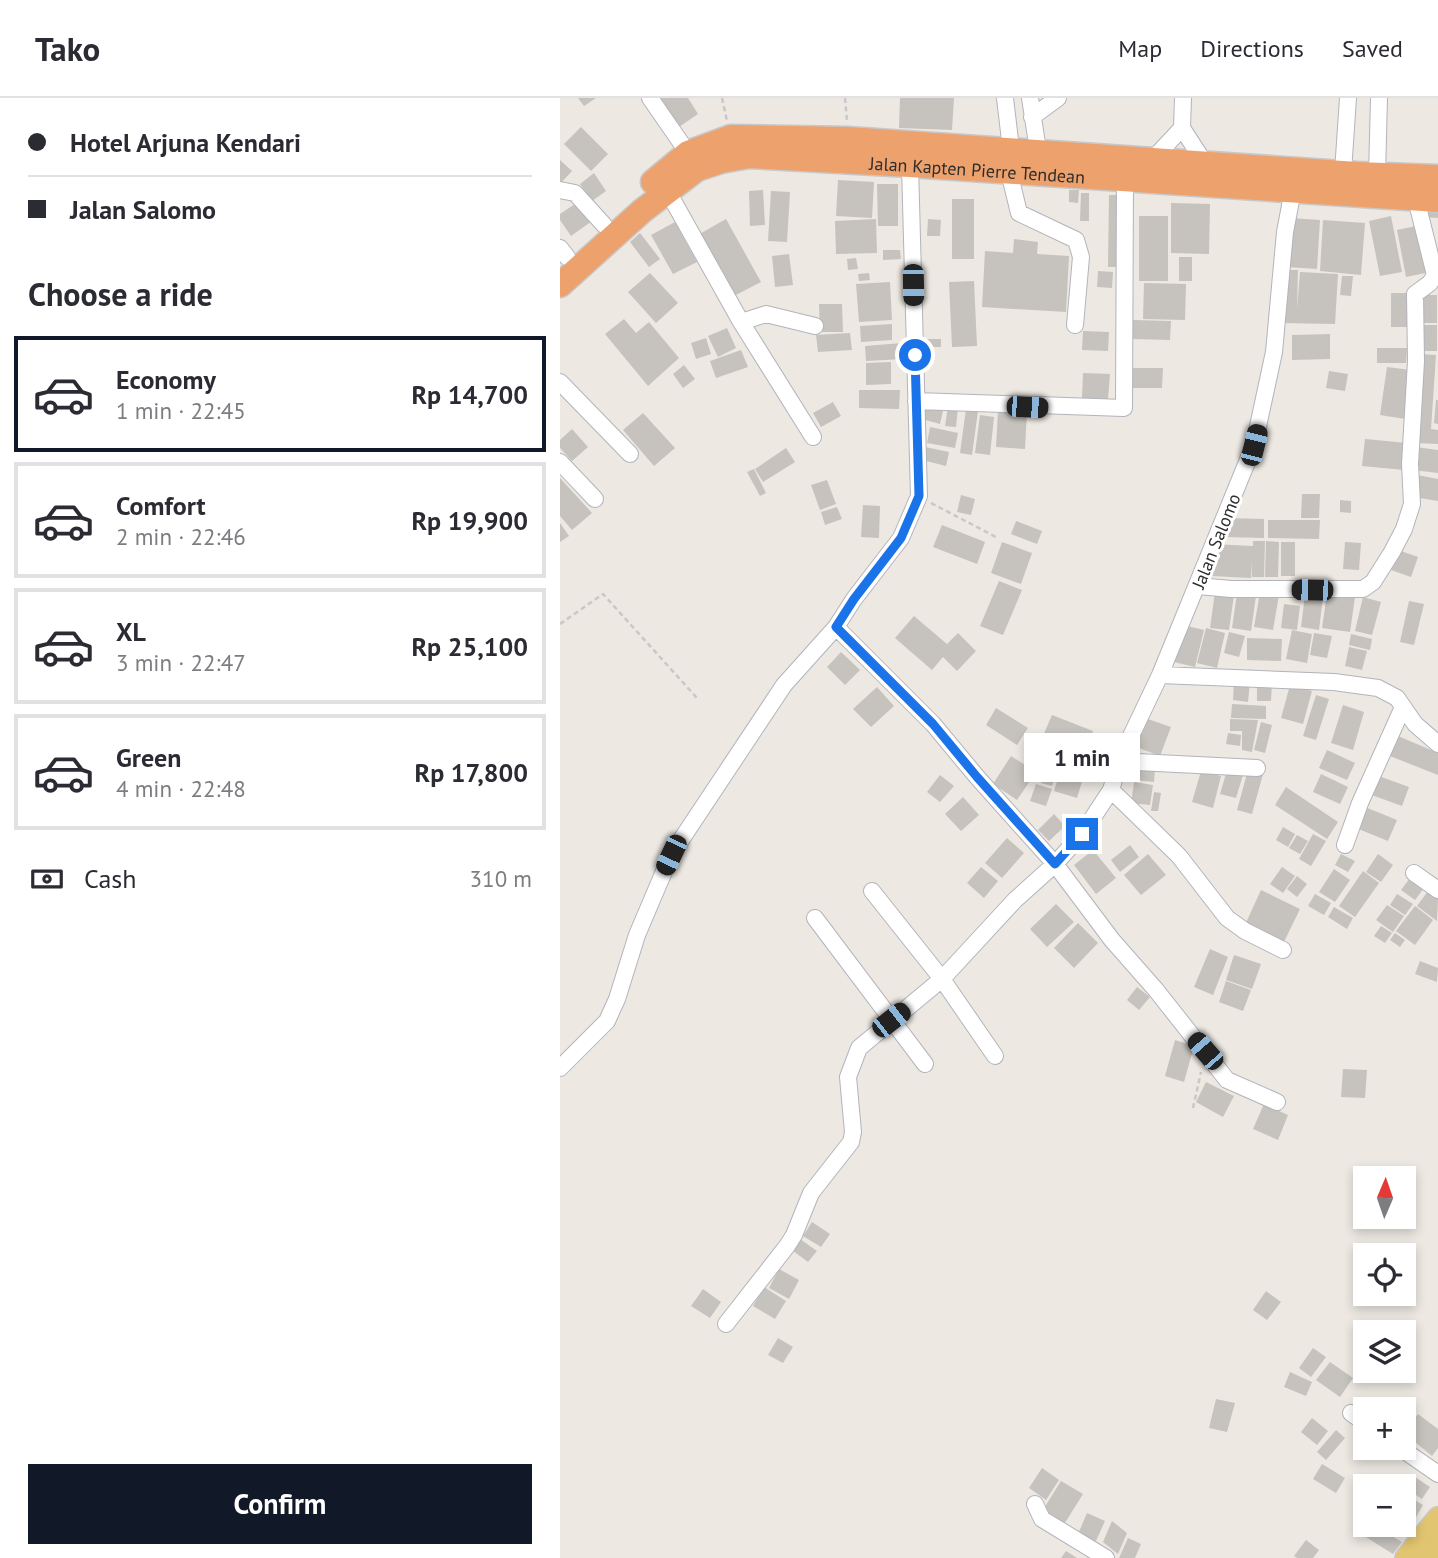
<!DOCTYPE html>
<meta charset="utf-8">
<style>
:root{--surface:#fff;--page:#f7f7f7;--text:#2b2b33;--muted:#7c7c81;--line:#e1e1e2;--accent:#111827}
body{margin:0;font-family:"PT Sans",sans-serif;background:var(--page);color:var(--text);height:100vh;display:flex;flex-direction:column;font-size:26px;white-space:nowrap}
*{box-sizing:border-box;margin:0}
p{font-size:23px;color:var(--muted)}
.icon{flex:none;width:38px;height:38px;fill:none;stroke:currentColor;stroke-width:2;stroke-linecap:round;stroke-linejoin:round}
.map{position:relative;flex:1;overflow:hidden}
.drawer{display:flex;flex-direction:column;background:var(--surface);width:560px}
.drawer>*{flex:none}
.hud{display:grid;align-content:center;height:154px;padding:0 28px;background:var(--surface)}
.needle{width:46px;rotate:2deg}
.buttons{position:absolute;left:793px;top:1068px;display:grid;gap:14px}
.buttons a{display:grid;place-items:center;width:63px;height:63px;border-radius:0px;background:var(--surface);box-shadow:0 4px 10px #0003;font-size:35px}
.end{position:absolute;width:32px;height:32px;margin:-16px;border:9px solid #1a73e8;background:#fff;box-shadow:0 0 0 4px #fff}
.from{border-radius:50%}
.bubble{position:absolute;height:49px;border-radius:0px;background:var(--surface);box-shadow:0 4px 10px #0003;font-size:23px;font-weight:700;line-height:49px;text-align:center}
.car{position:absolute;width:21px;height:42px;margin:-21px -10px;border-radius:9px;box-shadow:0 0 5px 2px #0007;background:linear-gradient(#222 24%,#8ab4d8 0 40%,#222 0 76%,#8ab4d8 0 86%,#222 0)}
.hud b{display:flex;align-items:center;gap:24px;height:66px;font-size:26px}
.hud b+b{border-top:2px solid var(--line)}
.hud i{width:18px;height:18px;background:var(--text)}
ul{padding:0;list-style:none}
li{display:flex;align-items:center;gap:21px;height:116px;margin:0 14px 10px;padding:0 14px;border:4px solid var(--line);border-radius:0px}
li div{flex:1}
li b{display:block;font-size:26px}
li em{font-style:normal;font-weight:700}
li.active{border-color:var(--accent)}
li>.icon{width:63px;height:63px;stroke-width:1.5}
h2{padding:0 28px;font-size:32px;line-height:84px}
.pay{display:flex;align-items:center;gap:18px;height:77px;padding:0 28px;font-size:26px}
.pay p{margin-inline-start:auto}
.primary-button{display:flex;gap:14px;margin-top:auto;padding:14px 28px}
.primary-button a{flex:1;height:80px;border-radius:0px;background:var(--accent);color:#fff;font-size:28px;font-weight:700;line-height:80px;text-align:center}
header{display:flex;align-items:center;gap:42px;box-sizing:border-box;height:98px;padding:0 35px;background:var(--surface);border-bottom:2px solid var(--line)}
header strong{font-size:33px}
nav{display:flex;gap:38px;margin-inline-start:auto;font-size:24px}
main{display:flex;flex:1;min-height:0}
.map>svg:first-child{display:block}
.building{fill:#c6c2bd}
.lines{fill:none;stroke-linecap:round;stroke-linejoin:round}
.minor-casing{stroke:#b2b4bc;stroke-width:18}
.major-casing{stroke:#c8c8c8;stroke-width:24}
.highway-casing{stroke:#c8c8c8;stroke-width:27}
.path{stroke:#c8c8c8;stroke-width:2.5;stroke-dasharray:5 3.5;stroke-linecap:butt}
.minor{stroke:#fff;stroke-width:16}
.major{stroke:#e2c571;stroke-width:21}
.highway{stroke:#eda16c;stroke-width:24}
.route{stroke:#1a73e8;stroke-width:9}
.labels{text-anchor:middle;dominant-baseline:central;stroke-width:6;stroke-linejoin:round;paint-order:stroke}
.street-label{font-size:18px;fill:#2d2d2d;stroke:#fff}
</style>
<header>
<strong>Tako</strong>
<nav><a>Map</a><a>Directions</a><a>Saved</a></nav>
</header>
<main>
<section class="drawer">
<div class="hud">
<b><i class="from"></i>Hotel Arjuna Kendari</b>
<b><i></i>Jalan Salomo</b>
</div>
<h2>Choose a ride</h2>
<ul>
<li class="active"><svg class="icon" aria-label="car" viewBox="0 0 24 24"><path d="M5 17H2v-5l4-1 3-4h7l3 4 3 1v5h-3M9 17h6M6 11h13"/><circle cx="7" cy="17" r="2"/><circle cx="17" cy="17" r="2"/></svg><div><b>Economy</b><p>1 min · 22:45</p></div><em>Rp 14,700</em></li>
<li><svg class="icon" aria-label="car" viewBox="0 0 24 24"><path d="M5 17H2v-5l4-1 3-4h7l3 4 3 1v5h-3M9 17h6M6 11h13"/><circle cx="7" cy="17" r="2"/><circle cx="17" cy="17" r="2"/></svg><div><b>Comfort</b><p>2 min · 22:46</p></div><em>Rp 19,900</em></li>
<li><svg class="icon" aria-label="car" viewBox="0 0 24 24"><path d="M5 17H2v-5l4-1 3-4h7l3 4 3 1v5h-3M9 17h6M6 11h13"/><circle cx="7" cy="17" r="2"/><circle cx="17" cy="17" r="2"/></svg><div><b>XL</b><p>3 min · 22:47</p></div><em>Rp 25,100</em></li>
<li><svg class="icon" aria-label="car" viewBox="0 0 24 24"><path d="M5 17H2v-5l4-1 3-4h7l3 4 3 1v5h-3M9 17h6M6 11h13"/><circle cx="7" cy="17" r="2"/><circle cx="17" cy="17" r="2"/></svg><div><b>Green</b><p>4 min · 22:48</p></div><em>Rp 17,800</em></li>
</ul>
<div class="pay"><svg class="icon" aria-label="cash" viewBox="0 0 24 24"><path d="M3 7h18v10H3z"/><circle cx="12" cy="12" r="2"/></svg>Cash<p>310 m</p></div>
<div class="primary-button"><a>Confirm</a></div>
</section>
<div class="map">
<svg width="878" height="1460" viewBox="0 0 878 1460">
<rect width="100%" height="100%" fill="#ede8e2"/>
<path class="building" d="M18 0H36L24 8Z
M100 0H128L138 16 119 29Z
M340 0H394L392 32 339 30Z
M21 29 48 56 31 73 4 46Z
M0 62 12 73 0 86Z
M34 75 46 93 32 103 20 86Z
M278 82 314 84 312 120 276 118Z
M317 86H338V128H318Z
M203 92 205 127 190 128 189 93Z
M509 92H519L518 105 509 104Z
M211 93 230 94 227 144 208 143Z
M521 95H529V123H520Z
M549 97H557V169H548Z
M392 101H414V161H392Z
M18 104 32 123 11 138 0 122V116Z
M611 105 650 106 649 156 611 155Z
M863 105 878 106V120L862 119Z
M579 118H608V183H579Z
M831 118 842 174 820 178 809 123Z
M731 120 760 122 757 171 727 169Z
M166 121 201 184 170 200 136 138Z
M316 121 317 155 276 156 275 123Z
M368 121 381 122 380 138H367Z
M763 122 805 125 801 177 760 173Z
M115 124 137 164 113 176 91 137Z
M861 127 870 174 846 179 837 132Z
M80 135 100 161 89 169 70 144Z
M454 141 478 144 477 156 509 158 506 214 422 209 425 153 453 155Z
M323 152H340L341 161 323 162Z
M229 156 233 187 215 189 212 158Z
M619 159H632V183H619Z
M296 160 298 171 288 172 287 161Z
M722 172H738L737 211 740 174 778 176 775 226 721 225Z
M538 173 553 174 552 190 537 189Z
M90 175 118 205 96 225 68 194Z
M309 175 310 182 299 183 298 176Z
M782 178H793L791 198 780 197Z
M414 183 417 248 392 249 389 184Z
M330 184 332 222 299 224 296 186Z
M584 185 626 186 625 222 583 221Z
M831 195H850V229H831Z
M857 197H877V225H857Z
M259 206H282L283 234H260Z
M64 221 76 235 89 224 119 260 88 288 45 236Z
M573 222 611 223 610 242 572 241Z
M332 226V242L301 244 300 228Z
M856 227H877V253H856Z
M167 230 176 250 158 259 148 238Z
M523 233 549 234 548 253 522 252Z
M290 235 292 252 258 254 256 237Z
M770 236V261L732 262V237Z
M146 240 151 256 136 261 131 245Z
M357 241H381V249H357Z
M342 245 343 261 306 263 305 248Z
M817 250H847L846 265H817Z
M181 252 188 269 156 280 150 263Z
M861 256 876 257 871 331 878 332V346L855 345Z
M331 264V286L306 287V265Z
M124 267 135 281 123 290 113 276Z
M827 269 851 272 845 321 820 317Z
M569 270H603L602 290H569Z
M769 273 788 276 785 293 766 290Z
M523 275 550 276 548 301 522 300Z
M299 292H340L339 311 299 310Z
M876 302H878V326L874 325Z
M273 304 281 318 261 329 253 315Z
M366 308 383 313 380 326 362 321Z
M388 308 398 309 396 329 385 328Z
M406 311 418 313 412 357 400 355Z
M438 312 467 313 465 351 436 349Z
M83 315 115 350 94 368 63 332Z
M420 317 434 319 430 357 415 355Z
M370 329 398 335 395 350 367 345Z
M12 331 28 349 12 363 0 350V342Z
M805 341 847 345 844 372 802 368Z
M365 349 389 354 386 368 362 362Z
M856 349 878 352V375L853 372Z
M226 350 235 364 203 384 195 371Z
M194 371 206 395 200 398 187 374Z
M857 377 878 381V403L854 399Z
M0 380 32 415 12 432 0 418Z
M267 382 276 406 260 412 251 387Z
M742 396H760L759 420H741Z
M401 397 415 401 411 417 397 414Z
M780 402 791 403V415L780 414Z
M303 407 320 408 319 440 301 439Z
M277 409 282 421 265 427 261 414Z
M664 420 704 421V440L664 439Z
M708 422H760L759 441 708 440Z
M456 423 482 433 477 446 451 436Z
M0 425 9 438 0 444Z
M382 427 425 444 417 466 373 449Z
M693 443H705L704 479H692V463L691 480 651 478 652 446 693 448Z
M706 443 719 444 718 479H705Z
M442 444 472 455 461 486 431 475Z
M721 444H735V478H721Z
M785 444 801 445 799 472 783 471Z
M838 452 858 459 851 479 831 472Z
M439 483 462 492 443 537 420 528Z
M655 494 674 497 669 532 650 530Z
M700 494 719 497 713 532 694 529Z
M677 495 696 498 691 533 672 530Z
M767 495 795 499 790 534 762 530Z
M745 497 763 499 759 532 741 529Z
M803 499 821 504 812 537 795 533Z
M849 503 864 506 854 547 840 544Z
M724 506 740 508 737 532 721 530Z
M354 518 387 546 398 535 416 553 397 573 383 559 372 572 335 540Z
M623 527 644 532 635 569 614 564Z
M646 530 665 535 657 570 637 565Z
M732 532 752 536 747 565 726 561Z
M669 534 685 538 679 559 664 555Z
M754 535 772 538 767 560 750 557Z
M791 536 812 541 810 552 789 547Z
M687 540 722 541 721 563 687 562Z
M789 549 807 553 802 572 785 568Z
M281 554 300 572 285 587 267 569Z
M674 583 690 584 688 604 673 602Z
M697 583 712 584 711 603H697Z
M730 587 752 593 743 626 721 620Z
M317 589 334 608 311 629 293 611Z
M756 597 769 601 756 642 743 638Z
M672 606 706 608V621L671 620Z
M783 607 804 614 793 652 771 645Z
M436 610 468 630 457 647 426 627Z
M492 617 533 633 517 671 476 654Z
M582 619 611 629 600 658 571 647Z
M670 621 698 622 692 654 682 652V633H670Z
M701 624 712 627 705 655 694 652Z
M668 635 681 637 680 648 666 646Z
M838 638 878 655V677L830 658Z
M533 650 542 654 535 671 525 667Z
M767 652 795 665 787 682 759 670Z
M451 658 476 674 457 702 433 686Z
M567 666 595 670 594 684 565 681Z
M486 667 498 670 492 688 481 685Z
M501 670 524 677 517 700 494 693Z
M667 672 683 677 676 700 660 696Z
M688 672 703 676 692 716 677 712Z
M641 673 661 678 653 710 632 704Z
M761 676 788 689 780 706 753 694Z
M380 677 394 688 380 704 367 694Z
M816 677 849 689 842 708 809 696Z
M574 684 593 687 590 707 571 705Z
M476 686 492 691 486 708 470 703Z
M726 689 778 724 767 741 715 707Z
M594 694 601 695 598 713H591Z
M403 699 419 717 401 733 385 716Z
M805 709 837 722 828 743 796 730Z
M494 716 505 728 489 743 478 732Z
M723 729 735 736 728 749 716 742Z
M753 736 766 743 751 768 739 761Z
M737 737 748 743 740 756 729 750Z
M447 740 464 755 442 780 425 765Z
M570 747 579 759 560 774 551 762Z
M533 752 556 780 536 796 514 767Z
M588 756 606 777 581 797 564 777Z
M781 756 795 763 788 774 775 767Z
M818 756 833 767 821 784 806 774Z
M421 769 438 783 424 800 407 785Z
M722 769 735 778 723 795 710 786Z
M774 771 790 782 775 804 759 794Z
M803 773 819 785 795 819 779 808Z
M737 778 747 786 737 799 727 791Z
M850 780 864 790 855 802 841 792Z
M701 792 740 811 722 848 684 829Z
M868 793 878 801 877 823 857 808Z
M755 796 771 805 764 817 748 808Z
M837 796 853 806 845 817 830 807Z
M496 806 514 824 487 849 470 831Z
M827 807 844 818 833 834 816 822Z
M855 808 873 822 855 847 836 833Z
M774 809 793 820 787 831 768 819Z
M518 825 538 845 514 870 494 850Z
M821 828 832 835 825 845 814 838Z
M835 835 845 842 840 849 830 842Z
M650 851 668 859 653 897 634 889Z
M674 857 701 866 692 891 666 882Z
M860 863 878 870 877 884 855 876Z
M666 883 691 892 683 913 659 904Z
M577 889 590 899 579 912 567 902Z
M615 942 634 948 624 984 605 978Z
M783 971 807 972 805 1000 781 999Z
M646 984 674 998 663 1019 636 1004Z
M704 1006 728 1017 718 1042 693 1031Z
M252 1124 270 1136 261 1149 243 1138Z
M240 1141 257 1153 248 1164 232 1152Z
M219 1171 239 1182 229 1201 209 1190Z
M204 1189 226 1203 215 1221 193 1208Z
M143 1191 161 1204 150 1220 131 1208Z
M706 1193 721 1204 707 1222 693 1212Z
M218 1240 233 1249 223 1265 208 1257Z
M753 1250 766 1259 751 1279 739 1270Z
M770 1264 793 1280 780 1299 756 1282Z
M730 1274 752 1284 746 1298 724 1289Z
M656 1301 675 1305 667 1334 649 1330Z
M832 1302 842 1311H825Z
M858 1316 878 1331V1350L872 1358 844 1335Z
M752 1320 768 1333 757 1347 741 1334Z
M776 1332 785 1340 766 1362 757 1354Z
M762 1366 785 1380 776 1395 753 1381Z
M482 1370 499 1382 486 1402 469 1390Z
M852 1377 870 1389 862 1401 844 1389Z
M822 1380 834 1388H817Z
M501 1383 523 1396 503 1428 481 1415Z
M844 1394 851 1398 844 1409Z
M851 1400 863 1407 855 1421 844 1414Z
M527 1415 545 1423 536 1443 518 1436Z
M844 1418 850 1423 840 1437 825 1426H844Z
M552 1423 567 1435 558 1456 543 1444Z
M807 1426H813L842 1444 833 1456 801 1436Z
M568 1440 581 1446 575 1460H559Z
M746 1442 759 1452 753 1460H737L734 1458Z
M506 1453 517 1460H501Z"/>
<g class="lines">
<defs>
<path id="minor" d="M90 0 128 55
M445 0 451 51
M470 0 478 52
M623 0 622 30 644 64
M472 19 498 0
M594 60 622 30
M350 67 359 398 341 440 294 501 276 529 373 626 417 679 495 766 552 842 596 892 667 982 717 1004
M449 74 459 115 516 142 521 159 515 227
M783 74 788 0
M817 77 819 0
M0 92 15 95 44 127
M107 92 181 224 253 339
M0 150 7 159
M181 224 206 216 255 228
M0 284 70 356
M356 303 564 310 565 82
M0 364 35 401
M638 488 671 491H803L813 484 832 454 844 431 852 406 850 366 856 263 855 196 870 185 875 177 856 101
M600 577 774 584 818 590 837 600 855 626 878 646
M560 661 577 664 697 670
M551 692 619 758 667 820 685 833 723 852
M785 747 800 705 843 609
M854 775 878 792
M312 793 382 881 435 958
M255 820 365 966
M0 970 47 923 57 901 77 837 111 757 224 587 276 529
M166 1226 227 1148 234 1137 251 1095 291 1044 293 1034 288 979 299 950 382 881 455 802 495 766 522 736 551 692 560 661 600 577 694 347 714 254 725 134 733 92
M791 1315 805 1325
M839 1349 878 1376
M475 1406 482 1421 546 1460"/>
<path id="major" d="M846 1460 878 1420
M867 1460 878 1446"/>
<g id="highway">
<path d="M93 84 128 55 171 39 288 41 797 76 878 79"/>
<path id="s1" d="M0 187 82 113 137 71 161 63 189 58 350 67 878 102"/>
</g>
</defs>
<use href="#minor" class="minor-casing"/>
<use href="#major" class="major-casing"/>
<use href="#highway" class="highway-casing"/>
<path class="path" d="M162 0 167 23
M285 0 287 23
M371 405 436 439
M0 526 43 496 137 600
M633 1010 641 974"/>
<use href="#minor" class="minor"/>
<use href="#major" class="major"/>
<use href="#highway" class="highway"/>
</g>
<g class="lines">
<path class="route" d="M355 257 359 398 341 440 294 501 276 529 373 626 417 679 495 766 522 736"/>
</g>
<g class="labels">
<g class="street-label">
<text stroke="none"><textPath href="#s1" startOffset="462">Jalan Kapten Pierre Tendean</textPath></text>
<text transform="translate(656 443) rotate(-68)">Jalan Salomo</text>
</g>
</g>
</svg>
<div class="buttons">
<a><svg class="needle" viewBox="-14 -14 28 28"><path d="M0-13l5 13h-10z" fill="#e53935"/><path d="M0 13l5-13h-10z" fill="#7c7c81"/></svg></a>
<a><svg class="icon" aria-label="locate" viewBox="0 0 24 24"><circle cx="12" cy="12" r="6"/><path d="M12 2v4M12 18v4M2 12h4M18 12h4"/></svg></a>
<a><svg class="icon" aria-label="layers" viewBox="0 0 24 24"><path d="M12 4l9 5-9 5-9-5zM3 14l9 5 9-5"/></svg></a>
<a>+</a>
<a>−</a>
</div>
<i class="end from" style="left:355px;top:257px"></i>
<i class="end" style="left:522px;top:736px"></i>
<div class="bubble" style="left:464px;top:635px;width:116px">1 min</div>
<i class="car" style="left:353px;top:187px;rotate:179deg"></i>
<i class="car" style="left:467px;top:309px;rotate:93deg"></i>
<i class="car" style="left:694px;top:347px;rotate:14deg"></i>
<i class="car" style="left:752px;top:492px;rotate:271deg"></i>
<i class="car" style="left:111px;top:757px;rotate:205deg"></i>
<i class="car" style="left:331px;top:922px;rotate:52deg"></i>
<i class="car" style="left:645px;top:953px;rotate:319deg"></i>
</div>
</main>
